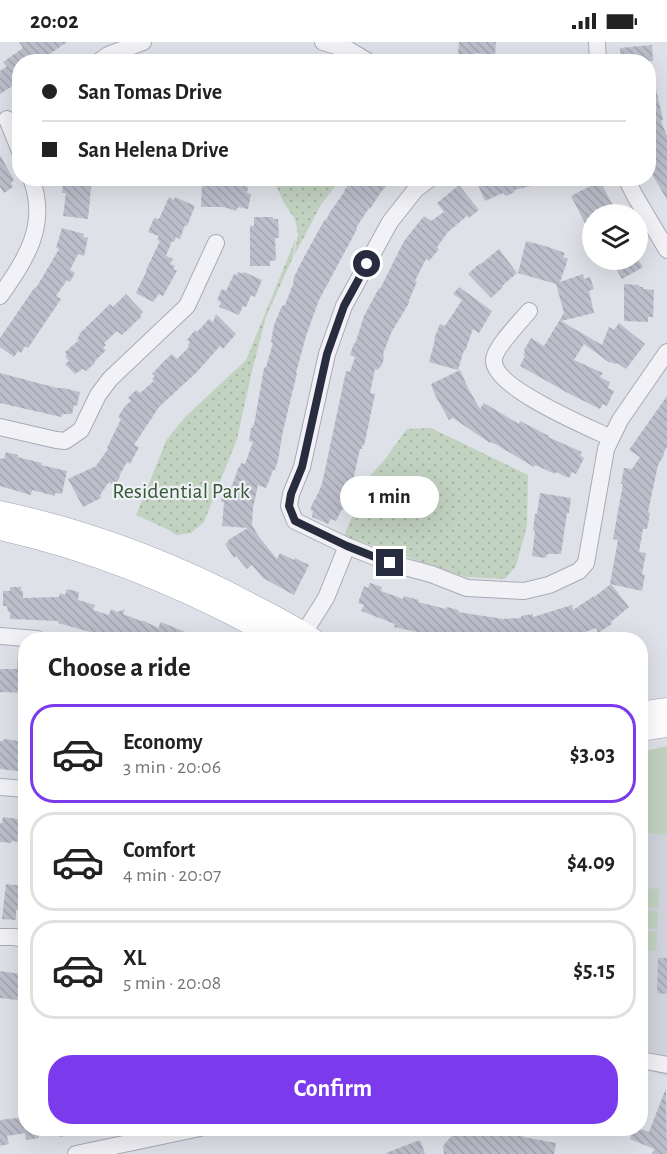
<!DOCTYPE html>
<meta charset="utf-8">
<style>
:root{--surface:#fff;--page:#f2f2f2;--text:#222;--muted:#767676;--line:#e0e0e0;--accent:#7c3aed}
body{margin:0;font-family:"Alegreya Sans",sans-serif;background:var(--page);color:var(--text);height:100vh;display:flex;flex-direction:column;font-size:22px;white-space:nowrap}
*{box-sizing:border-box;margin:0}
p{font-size:20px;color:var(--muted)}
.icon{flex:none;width:33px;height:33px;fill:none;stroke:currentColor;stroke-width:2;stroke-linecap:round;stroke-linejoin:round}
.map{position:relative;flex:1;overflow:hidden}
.side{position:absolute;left:18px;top:590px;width:630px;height:504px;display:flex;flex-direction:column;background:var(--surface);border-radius:24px;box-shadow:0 6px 24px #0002}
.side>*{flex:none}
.top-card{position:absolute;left:12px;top:12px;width:644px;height:132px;border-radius:24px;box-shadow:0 6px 24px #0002;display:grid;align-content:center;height:132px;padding:0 30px;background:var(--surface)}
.controls{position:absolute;left:582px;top:162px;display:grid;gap:12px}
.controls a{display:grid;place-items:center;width:66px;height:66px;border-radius:50%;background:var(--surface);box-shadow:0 6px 24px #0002;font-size:30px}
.end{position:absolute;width:27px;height:27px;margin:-14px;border:8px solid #282c3f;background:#fff;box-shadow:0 0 0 3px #fff}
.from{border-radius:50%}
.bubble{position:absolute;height:42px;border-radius:21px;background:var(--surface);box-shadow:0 6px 24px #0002;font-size:20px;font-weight:600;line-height:42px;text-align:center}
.top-card b{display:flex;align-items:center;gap:21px;height:57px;font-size:22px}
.top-card b+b{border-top:2px solid var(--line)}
.top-card i{width:15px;height:15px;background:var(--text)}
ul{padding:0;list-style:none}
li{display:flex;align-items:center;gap:18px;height:99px;margin:0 12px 9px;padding:0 18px;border:3px solid var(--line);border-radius:24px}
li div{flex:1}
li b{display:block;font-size:22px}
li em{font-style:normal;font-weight:600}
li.active{border-color:var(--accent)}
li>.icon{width:54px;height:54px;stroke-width:1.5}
h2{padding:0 30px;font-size:27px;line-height:72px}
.action{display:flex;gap:12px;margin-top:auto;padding:12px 30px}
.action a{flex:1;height:69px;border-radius:24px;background:var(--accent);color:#fff;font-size:24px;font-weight:600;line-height:69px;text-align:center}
.status{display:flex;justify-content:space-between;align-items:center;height:42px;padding:0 30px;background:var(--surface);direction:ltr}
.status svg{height:16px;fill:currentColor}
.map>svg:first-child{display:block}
.built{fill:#d1d3dd}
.green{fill:#c2d2c0}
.park{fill:url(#park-dots)}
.building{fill:url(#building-back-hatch)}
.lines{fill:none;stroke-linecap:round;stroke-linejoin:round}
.minor-casing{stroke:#a8abb5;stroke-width:18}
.major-casing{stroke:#9fa3b3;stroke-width:21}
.minor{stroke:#f2f2f6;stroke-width:16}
.major{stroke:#fff;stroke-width:20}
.route{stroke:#282c3f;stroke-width:8}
.labels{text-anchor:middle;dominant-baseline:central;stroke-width:4.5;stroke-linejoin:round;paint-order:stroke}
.park-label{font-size:22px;fill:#365a36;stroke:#eff0f6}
</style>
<div class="status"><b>20:02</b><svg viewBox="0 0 49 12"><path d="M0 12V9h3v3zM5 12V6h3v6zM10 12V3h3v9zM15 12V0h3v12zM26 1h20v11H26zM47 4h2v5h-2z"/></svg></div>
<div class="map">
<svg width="667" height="1112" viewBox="0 0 667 1112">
<defs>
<pattern id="park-dots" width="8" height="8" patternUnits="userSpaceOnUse" patternTransform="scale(1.5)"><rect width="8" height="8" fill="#c2d2c0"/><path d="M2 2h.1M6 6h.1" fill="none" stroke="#a7b4a6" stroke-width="1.8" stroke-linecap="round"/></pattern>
<pattern id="building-back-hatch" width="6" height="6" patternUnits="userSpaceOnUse" patternTransform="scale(1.5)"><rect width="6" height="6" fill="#bcbfcb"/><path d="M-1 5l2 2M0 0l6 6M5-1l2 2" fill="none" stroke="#a2a4af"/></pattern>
</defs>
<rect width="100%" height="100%" fill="#dfe1e8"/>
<path class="built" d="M640 788 667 792V1034L641 1027Z"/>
<path class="green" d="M667 704V793L641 790V710Z
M641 846 659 847 658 866 641 865Z
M640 868 658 869 657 887 641 886Z
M641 889 657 890 656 909 641 908Z"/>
<path class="park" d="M273 137H341L322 161 294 214 298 192 295 177 284 161Z
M296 196 293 215 266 275 251 333 237 397 204 480 191 491 176 493 167 487 136 473 167 397 185 375 246 318Z
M431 386 528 433 527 484 516 524 505 537 466 535 344 494 369 435 385 417 407 387Z"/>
<path class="building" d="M19 0H67L44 16 46 20H20V39L0 52V29L7 24 3 20 23 6Z
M459 0H496L495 13 475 11 474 15 458 13Z
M652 3 653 19 621 20 620 6Z
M648 29H652L663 78 661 79 667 94V158L648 125V91L650 90 648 85Z
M0 113 14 138 11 141 13 145 4 151 0 145Z
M69 136H92L88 177 63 174 66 151H62L63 139H68Z
M205 136H228L241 140 240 143 248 145 247 151 251 152 248 167 238 165 236 169 224 165H201L202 141 204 142Z
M352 136H394L381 150 370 167 369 166 356 186 357 187 319 258 306 294 296 331H297L283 389 278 418 275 428H273L266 446 258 443 253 466 252 483 259 495 277 517 280 511 294 518 295 516 309 523 294 553 263 536 252 523 247 527 236 514 234 516 225 502 229 499 228 498 248 486 222 484 224 460H221L224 444H232L239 424 240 425 241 421 245 422 253 400 249 399 251 386H252L253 383H254L264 326 266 325 273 301 271 300 274 283 281 266 283 263H285L294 240 293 239 294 235 303 217 325 177 326 178 330 170 345 149H344Z
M475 136H548V140L514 148 515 150 506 154 503 151 485 159Z
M600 139 611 160 620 172H592V181L587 185 571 154Z
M459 143 479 168 469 176 467 174 448 190 437 205 439 207 429 219 426 217 415 239 417 240 409 258V261L391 291 383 312 384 313 383 315 384 316 381 325 380 324 378 328 375 327 370 351 375 352 364 404 362 403V407H360L350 452 352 453 346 469 342 467 336 479 331 477 328 482 312 475 313 469 310 468 314 458H315L322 442 346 329 350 330 355 315 350 313 354 301 355 302 364 274 379 246 380 247 404 199 424 174 431 179 444 170 437 161Z
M169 155 174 158 175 155 195 164 187 184 185 183 180 197 176 195 174 200 172 199 166 214 173 217 170 222 175 224 173 227 177 229 163 254 159 252 153 260 136 251 147 228H146L160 199 157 198 159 194 148 190 154 176 159 177Z
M254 175H273V177H278L279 196H275L276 218 270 219V224H250V184H254Z
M62 186 84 192 83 195 88 196 84 214 78 212 70 228 75 231 70 240 67 238 56 254 61 257 28 306 25 304 21 311 18 309 14 315 0 305V296L35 245 36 246 59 207 56 206Z
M526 199 545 204 565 211 563 215 568 217 560 240 583 232 584 237 590 235 594 247 589 249 594 271 561 279 602 303 609 285 614 288 619 281 645 302 626 327 617 321 615 322 611 320 610 321 584 302 574 318 603 331 600 335 610 340 608 346 614 349 607 364 603 362 600 367 568 351 520 324 525 314 523 313 525 310 524 308 531 296 544 304 564 271 556 242 518 231Z
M499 207 517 231 502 244 503 245 491 256 468 232 480 221 481 222Z
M611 218H638L643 225 622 237Z
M238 230 243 232 244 230 262 238 255 255 251 253 246 265 243 264 239 273 219 265 221 260 217 258 222 247 226 249 234 232 237 233Z
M624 242 639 243V245H643V247L654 248 653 275H648V280L624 279Z
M459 245 492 269 479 291 473 287 465 309 464 308 458 328 429 320 435 298 434 297 440 282 445 284 462 258 453 252Z
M126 252 143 270 140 274 141 275 122 293 117 289 104 301 106 303 103 306 106 308 94 320 95 321 86 329 83 327 75 332 65 322 69 319 65 314 67 313 65 310 79 298 77 297 80 293 79 292 110 262 113 265Z
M216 272 236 292 223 307 220 304 197 330 159 365 134 403 139 405 130 422 127 420 119 434 120 435 114 444 109 440 100 453 101 456 83 465 68 437 96 424 108 407 107 406 121 377 118 375 125 364 131 359 128 356 136 348 140 351 154 339 152 337 155 334 152 332 163 320 172 312 177 317 189 305 188 303 190 300 187 298 195 288 197 290 209 277 213 280Z
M460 328 468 346 480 367 484 361 519 382 520 379 549 394 548 395 582 410 580 413 584 416 576 432 572 430 569 436 556 430 555 432 535 423 534 425 497 403 490 400V401L453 376 449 378 435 353 431 342Z
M0 331 57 346H63L80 350 77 364 74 363 72 372H63L61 375 0 361Z
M667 354V405L663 412 664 413 658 423 648 470 650 471 647 487H643L639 510 646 511 642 532 645 533 642 549 610 542 618 498 613 497 623 442H621L624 426 632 427 640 415 629 408Z
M6 410 18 413 17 415 42 421 41 423 67 429 62 452 55 451V454L32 448 31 453 0 444V416L4 417Z
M540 451 571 456 569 471H567L561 512H548L545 516 532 514 535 489 533 488 535 472H537Z
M370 541 382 545 381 549 403 557 404 554 419 558 418 560 446 567 447 565 459 568 458 570 503 577 521 576V574L533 572V575L572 563 573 568 594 554V555L611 542 629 565 611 580 612 582 598 591 596 586 566 597H549L548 593 533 595V597H434L435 594 394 585 395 582 361 569 364 563 358 561 364 544 368 546Z
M10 545H21V549H23V556L59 555 60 551 65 553 67 547 79 550 78 558 95 563 93 568 109 573 111 567 117 570 125 567 123 572 141 579H144L158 586 161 580 202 597H108L90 590 58 581 59 579 10 577V570H8L7 564H3V549H10Z
M18 610 26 611V651L0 650V627H17Z
M4 697 26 700V730L0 727V699H3Z
M3 775 26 778V801L12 799 11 801 0 800V781H2Z
M6 842 24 844 23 866H19V868H16V878L2 877Z
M658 916H667V952L657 951Z
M0 929 26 933V959L0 956Z
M666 1046 667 1112H652L654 1107 630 1097 634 1086H639L649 1090Z
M26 1075V1086H37L39 1096 26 1098 25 1091 7 1094 9 1102 0 1104V1078Z
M58 1086H86L87 1091 60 1095Z
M470 1086H507L524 1090 523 1095 556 1101 554 1112H444L443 1104 453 1092 470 1090Z
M420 1098 425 1112H386V1111Z"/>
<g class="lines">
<defs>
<path id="minor" d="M323 0 349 8 369 20
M597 0 598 20
M98 20 108 13 143 0
M7 77 20 109
M431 136 416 147 390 180 344 264 327 312 302 425 291 452 289 464 295 479 347 504 390 521 431 532 467 546 524 549 549 543 579 529 586 521 606 407 620 378 667 310
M626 136 635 154 667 208
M0 254C26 217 49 183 31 136
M529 269C521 279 494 306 494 318 492 345 588 385 611 396
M0 385 56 398 65 399 81 388 98 353 110 337 187 264 216 201
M0 594 37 597
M300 597 326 556 347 504
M0 745 26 747
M0 895H14L26 897
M640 1018 667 1023
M76 1112 200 1086"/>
<path id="major" d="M0 469C89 488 174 520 254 563 275 574 295 584 314 597
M0 488C99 510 189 548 277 597
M640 670 667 666
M640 689 667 685"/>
</defs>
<use href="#minor" class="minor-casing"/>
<use href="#major" class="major-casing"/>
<use href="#minor" class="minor"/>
<use href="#major" class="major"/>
</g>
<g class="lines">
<path class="route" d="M367 222 344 264 327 312 302 425 291 452 289 464 295 479 347 504 390 521"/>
</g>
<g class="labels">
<g class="park-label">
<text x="181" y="449">Residential Park</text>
</g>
</g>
</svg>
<div class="controls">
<a><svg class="icon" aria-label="layers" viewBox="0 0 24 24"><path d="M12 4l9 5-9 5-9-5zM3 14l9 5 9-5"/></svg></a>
</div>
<i class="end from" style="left:367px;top:222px"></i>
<i class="end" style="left:390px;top:521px"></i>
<div class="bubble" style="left:340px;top:434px;width:99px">1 min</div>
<div class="top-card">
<b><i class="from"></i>San Tomas Drive</b>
<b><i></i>San Helena Drive</b>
</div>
<section class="side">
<h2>Choose a ride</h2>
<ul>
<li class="active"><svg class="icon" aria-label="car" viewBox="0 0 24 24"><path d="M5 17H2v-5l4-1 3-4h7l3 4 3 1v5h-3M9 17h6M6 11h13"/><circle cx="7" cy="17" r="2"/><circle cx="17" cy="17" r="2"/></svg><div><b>Economy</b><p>3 min · 20:06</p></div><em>$3.03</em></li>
<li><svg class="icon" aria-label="car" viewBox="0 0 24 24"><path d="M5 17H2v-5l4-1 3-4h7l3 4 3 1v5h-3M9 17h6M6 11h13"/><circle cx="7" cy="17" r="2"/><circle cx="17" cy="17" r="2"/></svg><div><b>Comfort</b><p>4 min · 20:07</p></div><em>$4.09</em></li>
<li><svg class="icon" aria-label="car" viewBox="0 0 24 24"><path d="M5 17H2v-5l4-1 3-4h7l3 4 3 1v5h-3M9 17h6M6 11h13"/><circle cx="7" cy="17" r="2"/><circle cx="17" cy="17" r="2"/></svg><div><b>XL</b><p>5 min · 20:08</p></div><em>$5.15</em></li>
</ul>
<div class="action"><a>Confirm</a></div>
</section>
</div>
